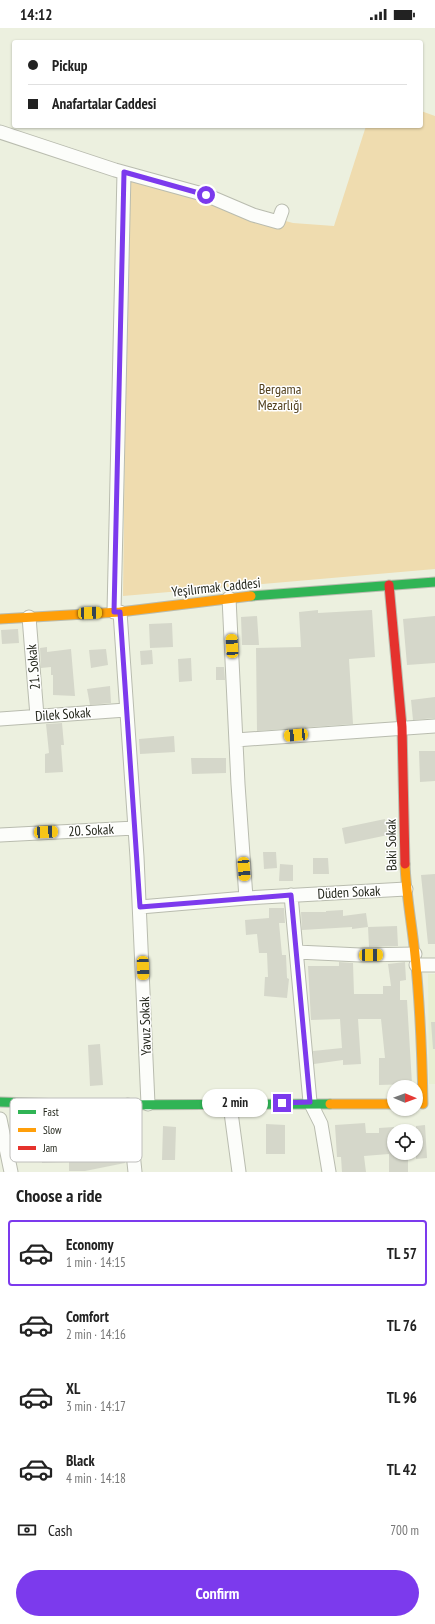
<!DOCTYPE html>
<meta charset="utf-8">
<style>
:root{--surface:#fff;--page:#f2f2f2;--text:#222;--muted:#767676;--line:#e0e0e0;--accent:#7c3aed}
body{margin:0;font-family:"PT Sans Narrow",sans-serif;background:var(--page);color:var(--text);height:100vh;display:flex;flex-direction:column;font-size:15px;white-space:nowrap}
*{box-sizing:border-box;margin:0}
p{font-size:13px;color:var(--muted)}
.icon{flex:none;width:22px;height:22px;fill:none;stroke:currentColor;stroke-width:2;stroke-linecap:round;stroke-linejoin:round}
.map{position:relative;height:1144px;overflow:hidden}
.panel{display:flex;flex-direction:column;background:var(--surface);flex:1}
.panel>*{flex:none}
.hud{position:absolute;left:12px;top:12px;width:411px;height:88px;border-radius:4px;box-shadow:0 1px 3px #0004;display:grid;align-content:center;height:88px;padding:0 16px;background:var(--surface)}
.needle{width:26px;rotate:91deg}
.controls{position:absolute;left:387px;top:1052px;display:grid;gap:8px}
.controls a{display:grid;place-items:center;width:36px;height:36px;border-radius:50%;background:var(--surface);box-shadow:0 1px 3px #0004;font-size:20px}
.end{position:absolute;width:18px;height:18px;margin:-9px;border:5px solid #7c3aed;background:#fff;box-shadow:0 0 0 2px #fff}
.from{border-radius:50%}
.bubble{position:absolute;height:28px;border-radius:14px;background:var(--surface);box-shadow:0 1px 3px #0004;font-size:13px;font-weight:600;line-height:28px;text-align:center}
.car{position:absolute;width:12px;height:24px;margin:-12px -6px;border-radius:5px;box-shadow:0 0 3px 1px #0007;background:linear-gradient(#f5c518 24%,#345 0 40%,#f5c518 0 76%,#345 0 86%,#f5c518 0)}
.hud b{display:flex;align-items:center;gap:14px;height:38px;font-size:15px}
.hud b+b{border-top:1px solid var(--line)}
.hud i{width:10px;height:10px;background:var(--text)}
ul{padding:0;list-style:none}
li{display:flex;align-items:center;gap:12px;height:66px;margin:0 8px 6px;padding:0 8px;border:2px solid transparent;border-radius:4px}
li div{flex:1}
li b{display:block;font-size:15px}
li em{font-style:normal;font-weight:600}
li.active{border-color:var(--accent)}
li>.icon{width:36px;height:36px;stroke-width:1.5}
h2{padding:0 16px;font-size:18px;line-height:48px}
.pay{display:flex;align-items:center;gap:10px;height:44px;padding:0 16px;font-size:15px}
.pay p{margin-inline-start:auto}
.cta{display:flex;gap:8px;margin-top:auto;padding:8px 16px}
.cta a{flex:1;height:46px;border-radius:24px;background:var(--accent);color:#fff;font-size:16px;font-weight:600;line-height:46px;text-align:center}
.status{display:flex;justify-content:space-between;align-items:center;height:28px;padding:0 20px;background:var(--surface);direction:ltr}
.status svg{height:11px;fill:currentColor}
.map>svg:first-child{display:block}
.built{fill:#e8efd3}
.green{fill:#efdcaf}
.building{fill:#d5d7ca}
.lines{fill:none;stroke-linecap:round;stroke-linejoin:round}
.street-casing{stroke:#b9bcaf;stroke-width:15}
.fast-casing{stroke:#b9bcaf;stroke-width:11}
.slow-casing{stroke:#b9bcaf;stroke-width:11}
.jam-casing{stroke:#b9bcaf;stroke-width:11}
.street{stroke:#fcfdfa;stroke-width:13}
.fast{stroke:#30b455;stroke-width:9}
.slow{stroke:#ff9f0a;stroke-width:9}
.jam{stroke:#e5322d;stroke-width:9}
.route{stroke:#7c3aed;stroke-width:5}
.labels{text-anchor:middle;dominant-baseline:central;stroke-width:3;stroke-linejoin:round;paint-order:stroke}
.park-label{font-size:14px;fill:#52401d;stroke:#fff}
.street-label{font-size:14px;fill:#25281d;stroke:#fff}
.key{fill:#fff;stroke:#bebebb;stroke-width:1}
.key-label{font-size:11px;fill:#25281d}
</style>
<div class="status"><b>14:12</b><svg viewBox="0 0 49 12"><path d="M0 12V9h3v3zM5 12V6h3v6zM10 12V3h3v9zM15 12V0h3v12zM26 1h20v11H26zM47 4h2v5h-2z"/></svg></div>
<div class="map">
<svg width="435" height="1144" viewBox="0 0 435 1144">
<rect width="100%" height="100%" fill="#ecf0df"/>
<path class="built" d="M428 946H435V1056H429Z"/>
<path class="green" d="M421 83 435 88V541L123 568 128 151 293 195 334 198 366 98H421Z"/>
<path class="building" d="M318 582V585L372 582 375 629 349 631 353 696 257 703 256 620 301 619 299 584Z
M257 588 259 617H242L241 589Z
M435 588V635L407 637 403 591Z
M172 595 173 619 150 620 149 596Z
M18 601 19 615 2 616 1 602Z
M47 619V624L71 621 75 668 53 667V647H51V639L41 640 40 620Z
M106 621 108 637 91 640 89 622Z
M152 622 153 636 141 637 140 623Z
M191 630 192 653 179 654 178 631Z
M216 639H224L225 652H216Z
M110 658 111 675 90 677 87 661Z
M435 669V690L413 692 411 672Z
M62 695 64 717H61L63 744 45 745V726L49 725 46 696Z
M174 708 175 724 140 726 139 711Z
M419 723H435V753L420 754Z
M191 730H226V745L192 746Z
M385 791 388 807 345 816 342 800Z
M263 824H276L277 840 264 841Z
M313 830H328L329 846H313Z
M280 836 293 837V853H279Z
M435 846V916H428L421 847Z
M269 880H284L285 895H279L282 927H286L287 950 289 951 287 970 264 968 265 949H268L267 925H259L257 906 246 907 245 892 269 890Z
M343 882V888L366 885 368 899 352 901V899L302 902 301 884H326V883Z
M397 898 398 918 369 919 368 899Z
M339 934 353 935 354 966H383V958H391L388 936 405 934 406 952 400 953V972H407L412 1056 379 1057V1030H385L381 991H358L361 1036 343 1037V1032L314 1036 313 1023 342 1020 340 991 311 992 308 938H339Z
M431 994H435V1021H433Z
M100 1016 103 1057 90 1058 88 1017Z
M81 1091H95V1095L119 1094 120 1119H122L125 1135 85 1143H69V1134L42 1135V1100L58 1099V1113L82 1112Z
M365 1095 366 1105H379V1100L394 1099V1125H408V1144H389V1126L364 1128 366 1144H342L341 1129H337L335 1097Z
M266 1096 285 1097V1126H266Z
M425 1097 427 1130 416 1131V1098Z
M163 1098 176 1099 175 1132H162Z"/>
<g class="lines">
<defs>
<path id="street" d="M0 104 115 142 206 167 253 187 278 194 282 183
M229 570 238 756 246 870
M114 584 124 145
M120 584 137 829 148 1076
M29 589 37 688
M0 691 126 682
M236 712 435 698
M0 807 135 800
M291 867 310 1074 321 1096 329 1144
M140 879 246 870 406 861
M297 924 360 927 415 926
M416 937H435
M128 1077 135 1144
M230 1077 239 1144
M0 1091 11 1144"/>
<path id="fast" d="M251 568 435 554
M0 1074 98 1077 330 1076"/>
<path id="slow" d="M0 591 120 584 251 568
M405 836C406 867 412 896 415 927 420 976 422 1026 423 1076
M330 1076H394"/>
<path id="jam" d="M389 557 402 699 405 836"/>
</defs>
<use href="#street" class="street-casing"/>
<use href="#fast" class="fast-casing"/>
<use href="#slow" class="slow-casing"/>
<use href="#jam" class="jam-casing"/>
<use href="#street" class="street"/>
<use href="#fast" class="fast"/>
<use href="#slow" class="slow"/>
<use href="#jam" class="jam"/>
</g>
<g class="lines">
<path class="route" d="M206 167 124 144 114 584H120L140 879 291 867 310 1074 282 1075"/>
</g>
<g class="labels">
<g class="park-label">
<text x="280" y="361">Bergama<tspan x="280" dy="16">Mezarlığı</tspan></text>
</g>
<g class="street-label">
<text transform="translate(216 559) rotate(-6)">Yeşilırmak Caddesi</text>
<text transform="translate(33 639) rotate(-95)">21. Sokak</text>
<text transform="translate(63 686) rotate(-4)">Dilek Sokak</text>
<text transform="translate(91 802) rotate(-3)">20. Sokak</text>
<text transform="translate(391 817) rotate(-91)">Baki Sokak</text>
<text transform="translate(349 864) rotate(-3)">Düden Sokak</text>
<text transform="translate(145 998) rotate(-92)">Yavuz Sokak</text>
</g>
</g>
<rect x="10" y="1070" width="132" height="64" rx="6" class="key"/>
<rect x="18" y="1082" width="18" height="4" fill="#30b455"/>
<rect x="18" y="1100" width="18" height="4" fill="#ff9f0a"/>
<rect x="18" y="1118" width="18" height="4" fill="#e5322d"/>
<g class="key-label">
<text x="43" y="1088">Fast</text>
<text x="43" y="1106">Slow</text>
<text x="43" y="1124">Jam</text>
</g>
</svg>
<div class="controls">
<a><svg class="needle" viewBox="-14 -14 28 28"><path d="M0-13l5 13h-10z" fill="#e53935"/><path d="M0 13l5-13h-10z" fill="#767676"/></svg></a>
<a><svg class="icon" aria-label="locate" viewBox="0 0 24 24"><circle cx="12" cy="12" r="6"/><path d="M12 2v4M12 18v4M2 12h4M18 12h4"/></svg></a>
</div>
<i class="end from" style="left:206px;top:167px"></i>
<i class="end" style="left:282px;top:1075px"></i>
<div class="bubble" style="left:202px;top:1061px;width:66px">2 min</div>
<i class="car" style="left:90px;top:585px;rotate:88deg"></i>
<i class="car" style="left:232px;top:618px;rotate:357deg"></i>
<i class="car" style="left:296px;top:707px;rotate:265deg"></i>
<i class="car" style="left:46px;top:804px;rotate:87deg"></i>
<i class="car" style="left:244px;top:841px;rotate:176deg"></i>
<i class="car" style="left:371px;top:927px;rotate:89deg"></i>
<i class="car" style="left:143px;top:940px;rotate:178deg"></i>
<div class="hud">
<b><i class="from"></i>Pickup</b>
<b><i></i>Anafartalar Caddesi</b>
</div>
</div>
<section class="panel">
<h2>Choose a ride</h2>
<ul>
<li class="active"><svg class="icon" aria-label="car" viewBox="0 0 24 24"><path d="M5 17H2v-5l4-1 3-4h7l3 4 3 1v5h-3M9 17h6M6 11h13"/><circle cx="7" cy="17" r="2"/><circle cx="17" cy="17" r="2"/></svg><div><b>Economy</b><p>1 min · 14:15</p></div><em>TL 57</em></li>
<li><svg class="icon" aria-label="car" viewBox="0 0 24 24"><path d="M5 17H2v-5l4-1 3-4h7l3 4 3 1v5h-3M9 17h6M6 11h13"/><circle cx="7" cy="17" r="2"/><circle cx="17" cy="17" r="2"/></svg><div><b>Comfort</b><p>2 min · 14:16</p></div><em>TL 76</em></li>
<li><svg class="icon" aria-label="car" viewBox="0 0 24 24"><path d="M5 17H2v-5l4-1 3-4h7l3 4 3 1v5h-3M9 17h6M6 11h13"/><circle cx="7" cy="17" r="2"/><circle cx="17" cy="17" r="2"/></svg><div><b>XL</b><p>3 min · 14:17</p></div><em>TL 96</em></li>
<li><svg class="icon" aria-label="car" viewBox="0 0 24 24"><path d="M5 17H2v-5l4-1 3-4h7l3 4 3 1v5h-3M9 17h6M6 11h13"/><circle cx="7" cy="17" r="2"/><circle cx="17" cy="17" r="2"/></svg><div><b>Black</b><p>4 min · 14:18</p></div><em>TL 42</em></li>
</ul>
<div class="pay"><svg class="icon" aria-label="cash" viewBox="0 0 24 24"><path d="M3 7h18v10H3z"/><circle cx="12" cy="12" r="2"/></svg>Cash<p>700 m</p></div>
<div class="cta"><a>Confirm</a></div>
</section>
